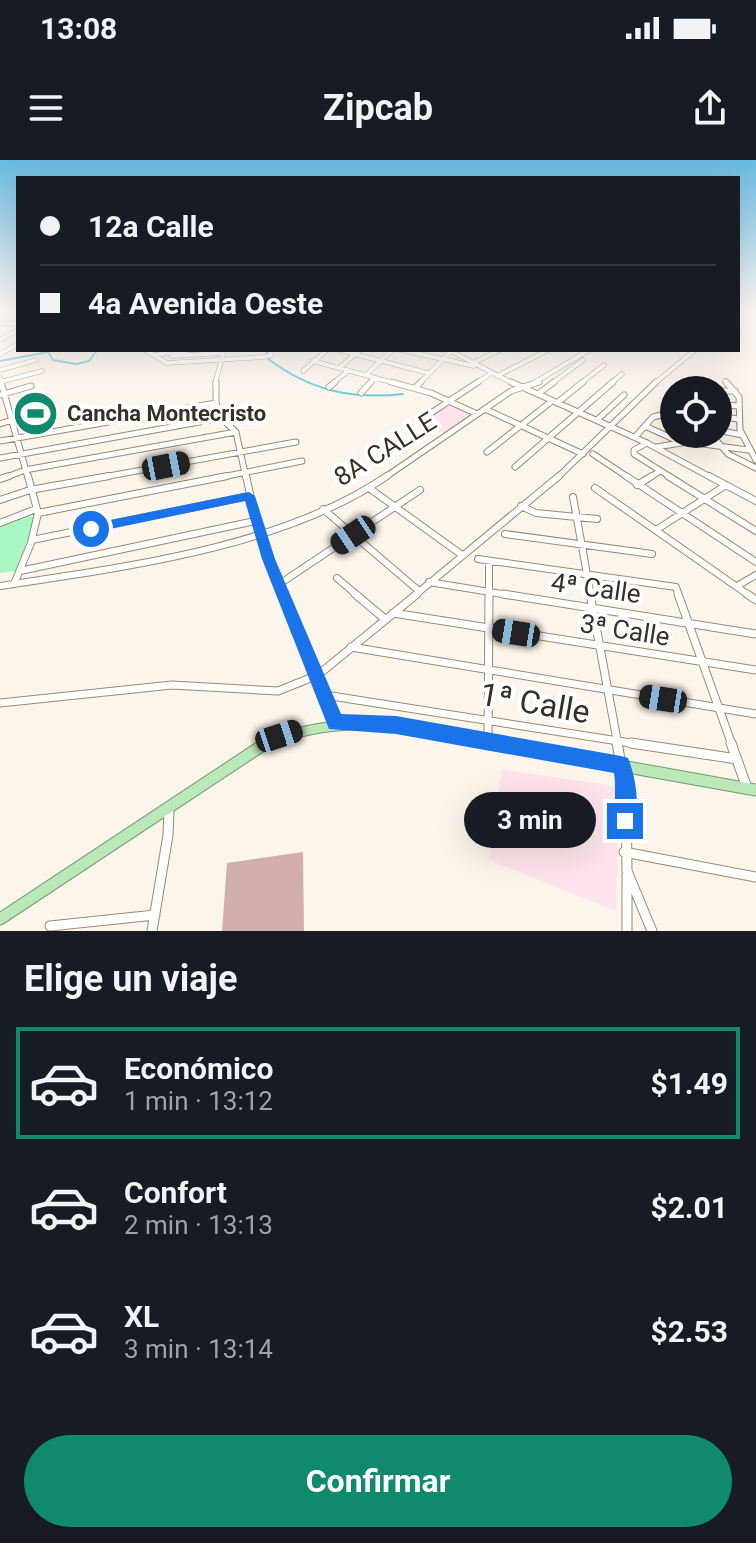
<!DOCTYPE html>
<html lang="es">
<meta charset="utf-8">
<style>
:root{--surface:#171b24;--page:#242831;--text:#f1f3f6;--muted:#9ea1a6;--line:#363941;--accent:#108a6c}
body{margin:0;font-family:Roboto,sans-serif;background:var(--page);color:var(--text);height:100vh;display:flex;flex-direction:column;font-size:30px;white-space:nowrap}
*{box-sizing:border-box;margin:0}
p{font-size:26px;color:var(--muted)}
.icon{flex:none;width:44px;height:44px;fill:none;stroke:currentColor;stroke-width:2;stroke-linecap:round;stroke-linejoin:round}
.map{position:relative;height:771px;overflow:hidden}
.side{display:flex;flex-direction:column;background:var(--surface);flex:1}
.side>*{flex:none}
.hud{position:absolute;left:16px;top:16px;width:724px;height:176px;border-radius:0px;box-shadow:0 8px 32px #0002;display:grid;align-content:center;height:176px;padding:0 24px;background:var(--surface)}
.buttons{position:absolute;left:660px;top:216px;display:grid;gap:16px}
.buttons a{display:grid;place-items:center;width:72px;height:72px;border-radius:50%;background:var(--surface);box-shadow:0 8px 32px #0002;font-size:40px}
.end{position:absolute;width:36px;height:36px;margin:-18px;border:10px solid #1a73e8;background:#fff;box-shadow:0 0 0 4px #fff}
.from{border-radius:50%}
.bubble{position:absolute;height:56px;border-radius:28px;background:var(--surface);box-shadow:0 8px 32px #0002;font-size:26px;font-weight:700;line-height:56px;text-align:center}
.car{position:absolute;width:24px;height:48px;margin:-24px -12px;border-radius:10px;box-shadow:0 0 6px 2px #0007;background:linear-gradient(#222 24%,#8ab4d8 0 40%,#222 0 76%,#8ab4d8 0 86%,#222 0)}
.hud b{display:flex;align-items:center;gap:28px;height:76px;font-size:30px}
.hud b+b{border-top:2px solid var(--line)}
.hud i{width:20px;height:20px;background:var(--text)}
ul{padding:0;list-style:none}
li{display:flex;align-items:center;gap:24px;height:112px;margin:0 16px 12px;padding:0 8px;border:4px solid transparent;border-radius:0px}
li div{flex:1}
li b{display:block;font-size:30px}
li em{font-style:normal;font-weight:700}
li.selected{border-color:var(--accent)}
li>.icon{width:72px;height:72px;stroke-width:1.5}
h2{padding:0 24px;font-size:36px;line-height:96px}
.action{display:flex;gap:16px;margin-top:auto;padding:16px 24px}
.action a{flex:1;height:92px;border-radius:48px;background:var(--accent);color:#fff;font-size:32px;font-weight:700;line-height:92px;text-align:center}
.status{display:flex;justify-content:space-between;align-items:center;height:56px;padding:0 40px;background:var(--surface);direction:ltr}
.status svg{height:22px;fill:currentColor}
header{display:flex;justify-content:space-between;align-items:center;height:104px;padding:0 24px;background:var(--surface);font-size:36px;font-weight:700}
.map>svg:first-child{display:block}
.education{fill:#ffe5eb}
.green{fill:#a8f6c1}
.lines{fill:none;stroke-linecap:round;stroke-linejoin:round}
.stream{stroke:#4ac0d4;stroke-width:2}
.building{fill:#d1afac}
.minor-far4-casing{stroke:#9a8a71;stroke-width:5}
.minor-far3-casing{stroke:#9a8a71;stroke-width:7}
.minor-far2-casing{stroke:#9a8a71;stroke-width:8}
.minor-far1-casing{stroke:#9a8a71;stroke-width:9}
.minor-casing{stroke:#9a8a71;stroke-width:11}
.major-far1-casing{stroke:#719d69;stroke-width:11}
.major-casing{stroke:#719d69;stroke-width:13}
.minor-far4{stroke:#fff;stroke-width:4}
.minor-far3{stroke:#fff;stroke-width:5}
.minor-far2{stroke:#fff;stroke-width:6}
.minor-far1{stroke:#fff;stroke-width:7}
.minor{stroke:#fff;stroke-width:9}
.major-far1{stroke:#bce7bb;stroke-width:9}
.major{stroke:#bce7bb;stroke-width:11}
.route{fill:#1a73e8}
.labels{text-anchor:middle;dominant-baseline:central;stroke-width:8;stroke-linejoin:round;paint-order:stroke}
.far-poi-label{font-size:22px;font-weight:bold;fill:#373026;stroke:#fff;text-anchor:start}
.street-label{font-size:26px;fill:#373026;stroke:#fff}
.near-street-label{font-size:32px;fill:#373026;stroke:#fff}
</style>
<div class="status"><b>13:08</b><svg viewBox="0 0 49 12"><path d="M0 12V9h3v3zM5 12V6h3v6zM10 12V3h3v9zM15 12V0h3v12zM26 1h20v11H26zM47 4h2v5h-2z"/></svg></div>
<header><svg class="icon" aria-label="menu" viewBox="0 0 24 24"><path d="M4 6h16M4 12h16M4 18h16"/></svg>Zipcab<svg class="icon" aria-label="share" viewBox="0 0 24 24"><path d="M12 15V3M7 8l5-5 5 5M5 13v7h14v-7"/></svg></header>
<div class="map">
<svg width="756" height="771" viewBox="0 0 756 771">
<rect width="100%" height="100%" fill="#fcf5eb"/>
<path class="education" d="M450 242 474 255 446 274 421 260Z
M502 609 620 627 616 751 489 700Z"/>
<path class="green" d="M49 237 59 259 21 270 13 247Z
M28 356 35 357 17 411 0 413V366Z"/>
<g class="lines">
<path class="stream" d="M267 190V198C309 230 351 240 403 234
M0 201 48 192 53 200 76 204 89 201 97 190"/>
</g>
<path class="building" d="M303 692 304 771H222L227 703Z"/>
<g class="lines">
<defs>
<path id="minor-far4" d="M738 159 745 154
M0 163 18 164
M0 180 18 170
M145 190 167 203 264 197 271 195 272 190
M339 190 428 213
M402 190 474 206
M449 190 514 224
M0 194 18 184
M153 195 193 190
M172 196 223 193
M313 201 398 224
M473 203 500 190
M339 208 360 190
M0 210 36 200
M303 211 327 190
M366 215 392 190
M497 216 548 190
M0 218 2 224
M725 221 728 224
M0 222 42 211
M215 224 224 190
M332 224 348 211
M369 224 375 218
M419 224 451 191
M475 224 492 213
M532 224 589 190
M551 224 583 200
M580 224 604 205
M610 224 622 214
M654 224 695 190"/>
<path id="minor-far3" d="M1 222 28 318
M216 222V243L221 258 236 272 246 318
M391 222 431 233 477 254
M511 222 647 283 712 318
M726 222 739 237 740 270 756 300
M329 227 335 222
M415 228 421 222
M685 230H702
M718 231H735
M361 233 371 222
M538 234 554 222
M0 235 31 226
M557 243 583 222
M718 244 737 246
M485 249 583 294
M718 256 738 259
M422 259 478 222
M597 260 624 235
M0 264 12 260
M645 266 678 281
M718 270 742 275
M711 274 728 294 756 308
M635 277 653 257 674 252
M0 281 216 243
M647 283 634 290V294L672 318
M656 287 688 282 748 290
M487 292 552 241
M593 294 629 318
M0 298 221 258
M515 307 613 222
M4 318 25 310 236 272
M98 318 296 282
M217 318 302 301
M384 318 511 231 539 222
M557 318 656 222
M649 318 660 311"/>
<path id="minor-far2" d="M246 316 259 374 284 436
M626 316 756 402
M668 316 756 371
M709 316 756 341
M0 319 9 316
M637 325 652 316
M369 328 462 395
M595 328 750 436
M573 337 591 436
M0 340 30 330 109 316
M521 346 536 353 597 359
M323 349 419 431
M38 353 227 316
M0 363 36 349
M656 370 726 325
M505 374 652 394
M32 380 249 336
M478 399 676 427 679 436
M20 411 255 361
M337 418 358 436
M429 422 515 436
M14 424 31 383 38 353 28 316
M278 425 420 330
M0 426C124 407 281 388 387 316
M737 426 756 415
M414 436 559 316
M489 436V401"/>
<path id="minor-far1" d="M283 434 336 563
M355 434 385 459
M503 434 756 474
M590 434 618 585
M678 434 732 585
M747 434 756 440
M393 453 756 510
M351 487 756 554
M325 535 644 585
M0 543 172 525 278 531 318 515 417 434
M488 581 489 434"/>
<path id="minor" d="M617 583 626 631 627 711 652 771
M631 583 737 599
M731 583 747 628
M624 692 756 717
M627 715V771
M50 766 155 755
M152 771 168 675 169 648"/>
<path id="major-far1" d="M262 585C346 549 418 569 504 585"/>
<path id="major" d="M493 583 756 630
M0 759 266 583"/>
</defs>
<use href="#minor-far4" class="minor-far4-casing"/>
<use href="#minor-far3" class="minor-far3-casing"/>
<use href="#minor-far2" class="minor-far2-casing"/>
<use href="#minor-far1" class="minor-far1-casing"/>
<use href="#minor" class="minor-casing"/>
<use href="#major-far1" class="major-far1-casing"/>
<use href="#major" class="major-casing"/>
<use href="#minor-far4" class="minor-far4"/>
<use href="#minor-far3" class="minor-far3"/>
<use href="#minor-far2" class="minor-far2"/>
<use href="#minor-far1" class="minor-far1"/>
<use href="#minor" class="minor"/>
<use href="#major-far1" class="major-far1"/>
<use href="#major" class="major"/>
</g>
<linearGradient id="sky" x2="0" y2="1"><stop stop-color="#69b9e0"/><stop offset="0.58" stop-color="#fefaf6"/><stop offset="1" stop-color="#fefaf6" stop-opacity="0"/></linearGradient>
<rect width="756" height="257" fill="url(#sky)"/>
<path class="route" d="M249 332 255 336 275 399 341 554 396 556 621 596 628 598C636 618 641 648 632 668L625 671 618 668C612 652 617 630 614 613L396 574 329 569 262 399 245 341 91 373 85 369 91 364Z"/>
<defs>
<symbol id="stadium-disc" viewBox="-11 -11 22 22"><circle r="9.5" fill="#108a6c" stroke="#fff"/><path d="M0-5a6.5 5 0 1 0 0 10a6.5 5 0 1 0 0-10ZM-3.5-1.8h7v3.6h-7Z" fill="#fff"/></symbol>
</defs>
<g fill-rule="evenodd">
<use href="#stadium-disc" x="10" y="228" width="51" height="51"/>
</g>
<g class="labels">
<g class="far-poi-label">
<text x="67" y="253">Cancha Montecristo</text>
</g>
<g class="street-label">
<text transform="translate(385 289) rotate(-32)">8A CALLE</text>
<text transform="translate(596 428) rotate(8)">4ª Calle</text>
<text transform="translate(625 470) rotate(9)">3ª Calle</text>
</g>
<g class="near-street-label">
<text transform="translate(535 543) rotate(10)">1ª Calle</text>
</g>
</g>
</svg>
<div class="buttons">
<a><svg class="icon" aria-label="locate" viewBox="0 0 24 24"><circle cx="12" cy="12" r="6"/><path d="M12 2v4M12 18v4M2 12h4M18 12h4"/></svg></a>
</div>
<i class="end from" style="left:91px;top:369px"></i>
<i class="end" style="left:625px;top:661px"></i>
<div class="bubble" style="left:464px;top:632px;width:132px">3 min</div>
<i class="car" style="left:166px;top:306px;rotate:79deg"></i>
<i class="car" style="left:353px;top:375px;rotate:236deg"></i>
<i class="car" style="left:516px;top:473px;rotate:279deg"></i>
<i class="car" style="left:663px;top:539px;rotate:279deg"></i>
<i class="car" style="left:279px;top:576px;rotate:72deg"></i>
<div class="hud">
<b><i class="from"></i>12a Calle</b>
<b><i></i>4a Avenida Oeste</b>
</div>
</div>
<section class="side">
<h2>Elige un viaje</h2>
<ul>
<li class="selected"><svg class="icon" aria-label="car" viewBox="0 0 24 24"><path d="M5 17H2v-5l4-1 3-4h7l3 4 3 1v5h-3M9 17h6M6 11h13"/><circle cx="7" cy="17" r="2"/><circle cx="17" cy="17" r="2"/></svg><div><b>Económico</b><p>1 min · 13:12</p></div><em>$1.49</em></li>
<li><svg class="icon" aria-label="car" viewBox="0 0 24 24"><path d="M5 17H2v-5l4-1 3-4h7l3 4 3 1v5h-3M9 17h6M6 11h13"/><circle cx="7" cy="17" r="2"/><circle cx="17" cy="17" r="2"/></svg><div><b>Confort</b><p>2 min · 13:13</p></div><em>$2.01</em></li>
<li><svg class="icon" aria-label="car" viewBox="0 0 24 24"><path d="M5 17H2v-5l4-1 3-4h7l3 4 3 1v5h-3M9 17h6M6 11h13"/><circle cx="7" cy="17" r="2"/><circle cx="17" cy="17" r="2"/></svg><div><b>XL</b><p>3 min · 13:14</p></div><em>$2.53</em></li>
</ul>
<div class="action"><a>Confirmar</a></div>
</section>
